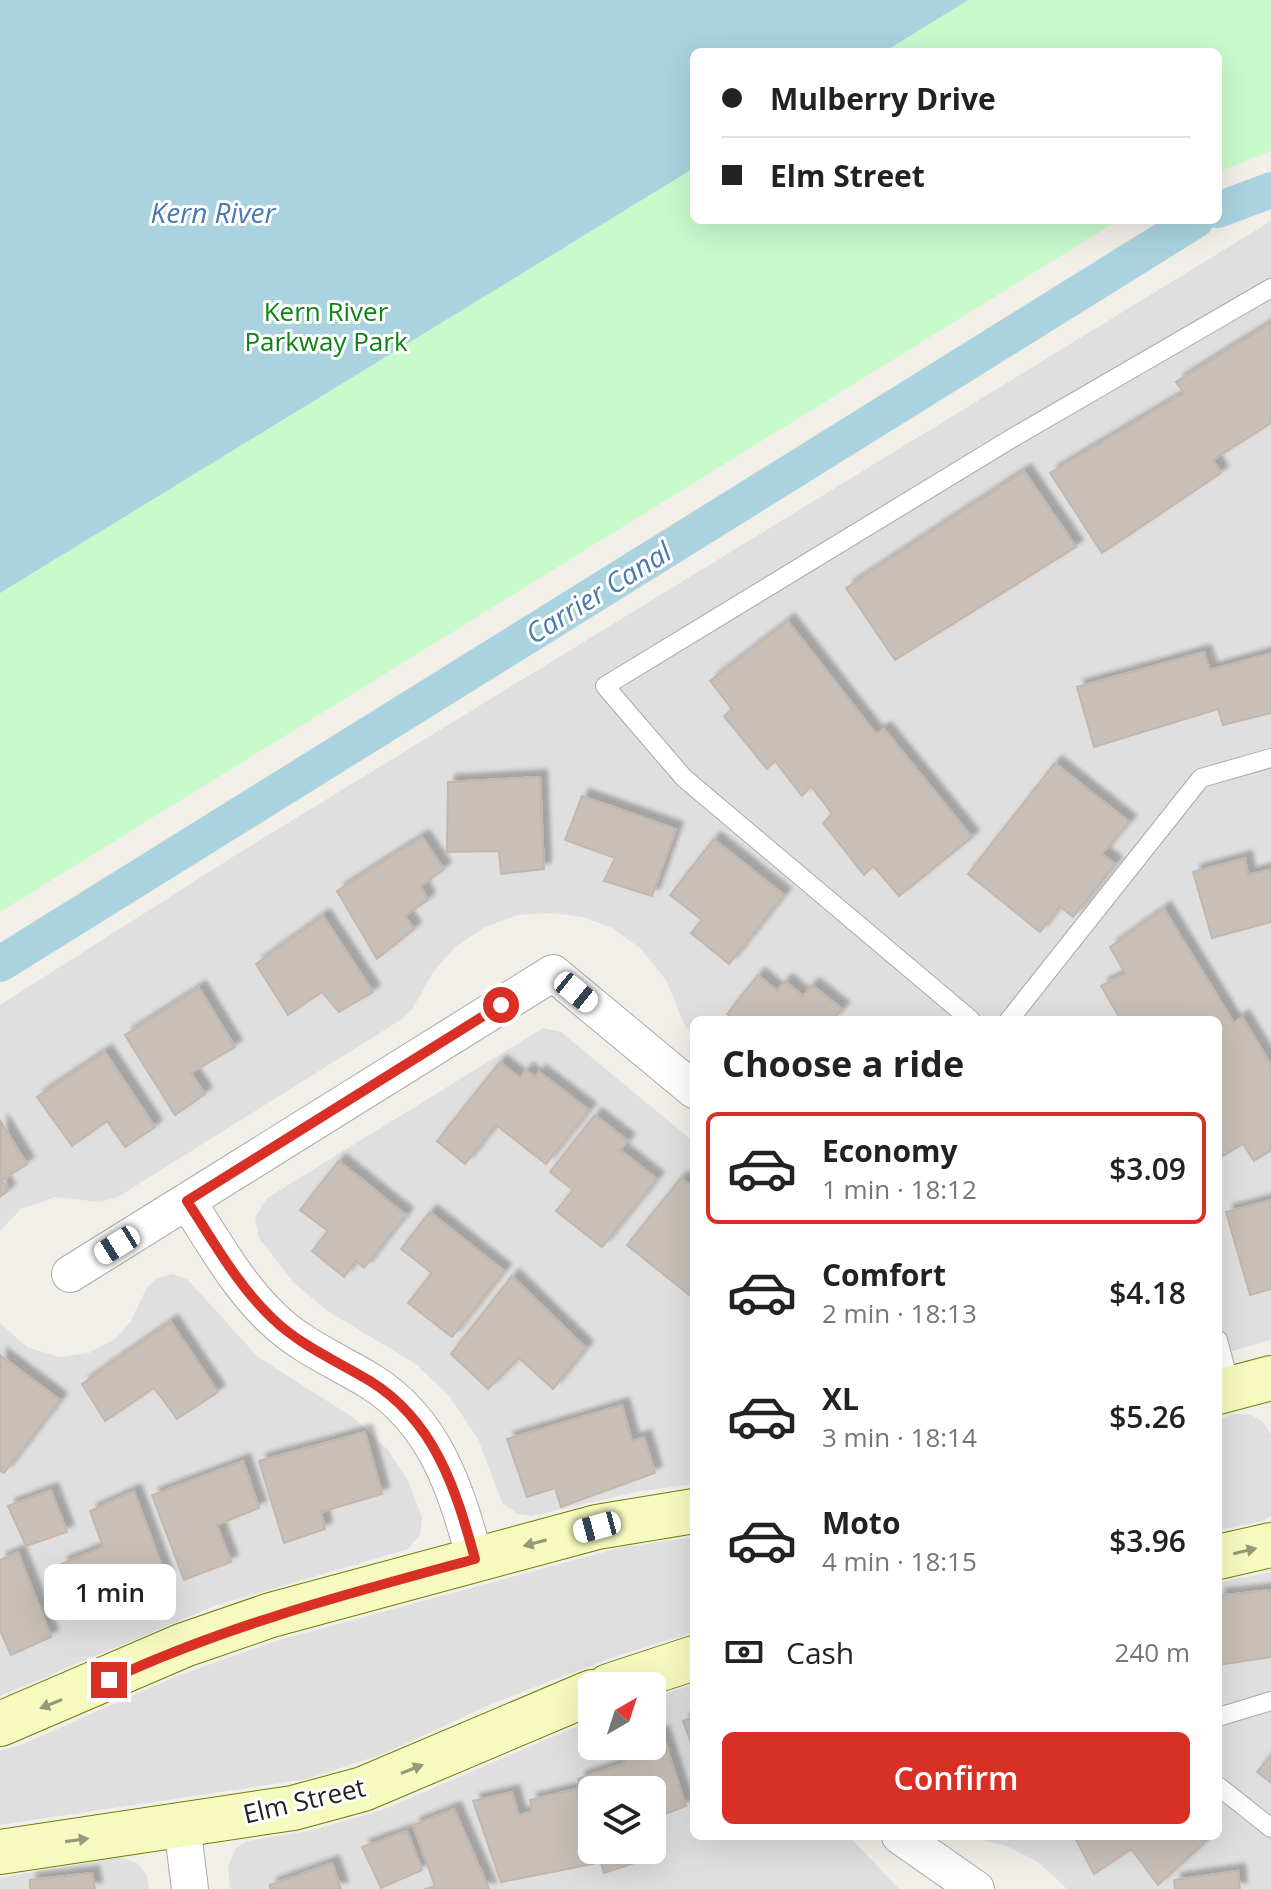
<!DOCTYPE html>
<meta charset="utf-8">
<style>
:root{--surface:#fff;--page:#f6f6f6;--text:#222;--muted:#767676;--line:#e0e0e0;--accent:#d93025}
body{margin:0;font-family:"Open Sans",sans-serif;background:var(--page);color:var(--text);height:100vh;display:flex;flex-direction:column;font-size:30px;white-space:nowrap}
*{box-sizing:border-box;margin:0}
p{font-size:26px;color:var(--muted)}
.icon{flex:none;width:44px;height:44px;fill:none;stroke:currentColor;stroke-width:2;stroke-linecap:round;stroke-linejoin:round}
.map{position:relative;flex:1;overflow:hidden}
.panel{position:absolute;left:690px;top:1016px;width:532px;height:824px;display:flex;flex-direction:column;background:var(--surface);border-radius:12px;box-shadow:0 8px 32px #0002}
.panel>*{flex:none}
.guide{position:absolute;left:690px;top:48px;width:532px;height:176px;border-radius:12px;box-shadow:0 8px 32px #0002;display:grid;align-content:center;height:176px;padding:0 32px;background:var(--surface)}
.needle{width:52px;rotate:39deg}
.buttons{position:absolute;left:578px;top:1672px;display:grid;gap:16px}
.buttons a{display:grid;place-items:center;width:88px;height:88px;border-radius:12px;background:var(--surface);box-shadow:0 8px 32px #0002;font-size:40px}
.end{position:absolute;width:36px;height:36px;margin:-18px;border:10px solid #d93025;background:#fff;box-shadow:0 0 0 4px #fff}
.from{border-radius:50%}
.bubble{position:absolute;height:56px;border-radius:12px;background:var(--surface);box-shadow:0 8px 32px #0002;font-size:26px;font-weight:600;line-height:56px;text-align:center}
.car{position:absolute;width:24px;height:48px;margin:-24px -12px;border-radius:10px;box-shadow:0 0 6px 2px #0007;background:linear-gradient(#fff 24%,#345 0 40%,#fff 0 76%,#345 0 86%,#fff 0)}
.guide b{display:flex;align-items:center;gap:28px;height:76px;font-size:30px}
.guide b+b{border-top:2px solid var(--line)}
.guide i{width:20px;height:20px;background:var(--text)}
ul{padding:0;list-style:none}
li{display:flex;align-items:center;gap:24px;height:112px;margin:0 16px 12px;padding:0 16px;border:4px solid transparent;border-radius:12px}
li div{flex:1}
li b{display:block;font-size:30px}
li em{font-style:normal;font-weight:600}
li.current{border-color:var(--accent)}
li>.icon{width:72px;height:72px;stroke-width:1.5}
h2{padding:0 32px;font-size:36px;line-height:96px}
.pay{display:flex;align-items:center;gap:20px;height:88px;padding:0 32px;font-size:30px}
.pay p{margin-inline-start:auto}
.primary-button{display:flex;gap:16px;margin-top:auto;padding:16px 32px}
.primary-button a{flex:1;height:92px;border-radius:12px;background:var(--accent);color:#fff;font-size:32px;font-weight:600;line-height:92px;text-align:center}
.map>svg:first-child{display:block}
.residential{fill:#e0dfdf;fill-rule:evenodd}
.park{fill:#c8facc}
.water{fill:#aad3df}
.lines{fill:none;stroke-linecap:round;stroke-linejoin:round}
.canal{stroke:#aad3df;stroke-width:36}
.building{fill:#c7bfb8;stroke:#c4b6ab;stroke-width:2;filter:url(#shadow)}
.lane-casing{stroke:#a9a9a9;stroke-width:20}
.street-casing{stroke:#a9a9a9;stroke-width:38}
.secondary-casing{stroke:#707d05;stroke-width:46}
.lane{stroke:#fff;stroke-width:18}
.street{stroke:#fff;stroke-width:36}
.secondary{stroke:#f7fabf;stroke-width:44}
.oneway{fill:#979978}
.route{stroke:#d93025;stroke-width:10}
.labels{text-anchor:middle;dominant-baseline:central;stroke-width:6;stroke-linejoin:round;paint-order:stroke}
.park-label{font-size:26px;fill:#0c8416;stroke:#fff}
.street-label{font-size:26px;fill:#222;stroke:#fff}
.water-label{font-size:28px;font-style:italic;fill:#4a7aab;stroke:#fff}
</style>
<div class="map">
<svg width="1271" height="1889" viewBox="0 0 1271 1889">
<defs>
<filter id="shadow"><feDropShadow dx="7" dy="-7" stdDeviation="2" flood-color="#0004"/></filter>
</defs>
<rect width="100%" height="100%" fill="#f2efe9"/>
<path class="residential" d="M1271 221V1340L1218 1355V1020H694V1038L684 1024 666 980 640 948 612 928 583 917 551 913 517 915 483 928 454 948 433 972 413 1008 402 1019 118 1197 100 1202 55 1197 21 1209 0 1231V1005L239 853Z
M543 1028 561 1032 694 1142V1484L636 1492 532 1516 518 1514 503 1504 478 1439 449 1396 416 1364 329 1312 294 1283 259 1238 255 1218 267 1198Z
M171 1274 187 1279 258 1357 354 1418 388 1450 408 1481 422 1517 420 1535 408 1549 217 1605 0 1696V1323L27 1347 59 1357 89 1353 115 1339 131 1321 146 1289 156 1279Z
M1235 1414 1251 1415 1263 1422 1271 1435V1515L1263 1521 1218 1530V1419Z
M694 1537V1632L613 1657 494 1703 383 1754 307 1779 0 1825V1751L23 1744 177 1676 279 1640 619 1548Z
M1271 1572V1889H1067L1038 1862 1007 1846 965 1836H1218V1583Z
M694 1684V1836H849L899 1889H230L228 1867 236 1848 248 1841 314 1830 382 1810 592 1720V1746H652V1699ZM592 1790H652V1850H592Z
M120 1857 137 1863 147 1875 149 1889H0V1878Z"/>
<path class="park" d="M0 0H1271V151L1218 172V52H694V220H1119L0 912Z"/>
<path class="water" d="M0 0H968L884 52H694V168L0 593Z"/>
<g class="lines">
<path class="canal" d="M1218 210 1271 190
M0 964 1196 220"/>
</g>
<path class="building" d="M1271 323V423L1213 460 1221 473 1102 553 1050 473 1184 393 1176 382Z
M1024 471 1076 547 895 660 846 588Z
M788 621 876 734 884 729 972 837 899 896 873 866 864 875 823 823 832 814 811 786 802 796 775 761 767 769 724 716 732 709 710 681Z
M1204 652 1210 670 1271 653V713L1223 725 1218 709 1094 747 1077 687Z
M1055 763 1129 822 1102 854 1115 864 1073 917 1060 906 1040 932 968 874Z
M540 777 544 869 501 874 499 851 447 852 448 782Z
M582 796 676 829 652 896 604 881 615 858 565 840Z
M422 837 444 869 421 886 428 900 405 916 414 929 377 959 337 891Z
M714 839 784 895 729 964 691 933 702 920 670 895Z
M1245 858 1248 875 1271 869V922L1212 938 1193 872Z
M1164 909 1234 1023 1242 1017 1271 1065V1150L1254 1161 1243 1144 1223 1156 1218 1150V1020H1121L1101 986 1125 973 1110 947Z
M323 916 373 992 339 1012 322 992 288 1015 256 964Z
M758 975 777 991 785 981 803 996 812 985 842 1009 833 1020H736L727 1014Z
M199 988 235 1047 191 1073 205 1094 175 1115 125 1035Z
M105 1052 155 1127 125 1147 107 1121 72 1146 37 1097Z
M500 1062 520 1078 526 1070 535 1077 539 1072 589 1110 546 1164 496 1125 465 1164 437 1141Z
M595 1115 628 1141 620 1150 657 1179 602 1247 556 1211 573 1190 550 1172Z
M1 1122 27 1164 2 1180 8 1191 0 1197Z
M339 1161 406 1215 364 1268 356 1261 344 1277 312 1251 328 1231 300 1210Z
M681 1178 694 1188V1299L627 1245Z
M1271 1200V1289L1250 1295 1226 1212Z
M430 1212 504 1271 452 1337 408 1303 432 1273 401 1249Z
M512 1276 586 1348 553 1389 519 1358 488 1389 451 1354Z
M171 1322 218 1392 177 1419 154 1388 105 1421 82 1384Z
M0 1355 60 1400 4 1473 0 1471Z
M622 1405 632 1441 644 1437 655 1473 561 1507 555 1488 527 1497 507 1439Z
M365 1432 382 1494 321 1512 325 1529 284 1543 259 1461Z
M243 1461 259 1508 217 1525 231 1562 184 1580 152 1495Z
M51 1490 67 1532 26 1546 8 1506Z
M134 1491 166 1578 83 1617 61 1564 103 1547 90 1511Z
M18 1552 51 1637 11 1655 0 1630V1560Z
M1271 1590V1657L1218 1665V1596Z
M694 1717V1751L683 1721Z
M662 1733 686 1806 652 1819V1790H592V1831L578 1779 625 1763 624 1746H652V1735Z
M1271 1755V1783L1257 1772Z
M576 1789 593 1864 501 1882 473 1801 512 1792 519 1816 532 1811 530 1800Z
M454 1809 489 1889H425L435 1886 413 1825Z
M407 1831 422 1870 381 1888 362 1847Z
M1074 1836H1198L1204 1843 1158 1885 1131 1849 1094 1874Z
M597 1850H643L646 1859 604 1873Z
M332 1863 341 1889H270V1885Z
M1238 1871 1240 1889H1175L1174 1880Z
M92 1873 95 1889H30V1880Z"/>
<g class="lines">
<defs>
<path id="lane" d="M971 1020 684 778 605 686 1014 437 1271 288
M1009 1020 1201 778 1271 758
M1218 1340 1231 1389
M1218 1717 1271 1701
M1218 1786 1271 1828"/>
<path id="street" d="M187 1201C214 1242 237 1285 273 1319 301 1346 337 1361 370 1381 435 1421 456 1490 475 1559
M70 1274 553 973 694 1090
M182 1825 190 1889
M900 1836 976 1889"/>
<path id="secondary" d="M1218 1392 1271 1378
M1218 1557 1271 1545
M609 1686 694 1658
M0 1724 184 1645 271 1615 597 1527 694 1511
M0 1852 293 1808 363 1789 592 1692"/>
</defs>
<use href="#lane" class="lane-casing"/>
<use href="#street" class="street-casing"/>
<use href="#secondary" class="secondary-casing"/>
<use href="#lane" class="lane"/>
<use href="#street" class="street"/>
<use href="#secondary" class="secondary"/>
</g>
<defs><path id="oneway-solid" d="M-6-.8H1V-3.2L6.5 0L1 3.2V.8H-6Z" transform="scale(2)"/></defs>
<g class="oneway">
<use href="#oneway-solid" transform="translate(535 1543) rotate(165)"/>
<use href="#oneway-solid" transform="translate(1245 1551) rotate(-13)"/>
<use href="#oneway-solid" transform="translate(51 1704) rotate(158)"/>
<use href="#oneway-solid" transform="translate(412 1769) rotate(-22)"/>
<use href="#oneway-solid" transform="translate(77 1840) rotate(-8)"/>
</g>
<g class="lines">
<path class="route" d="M109 1680C227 1625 350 1593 475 1559 456 1490 435 1421 370 1381 337 1361 301 1346 273 1319 237 1285 214 1242 187 1201L501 1005"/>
</g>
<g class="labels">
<g class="park-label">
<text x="326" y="311">Kern River<tspan x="326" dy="30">Parkway Park</tspan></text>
</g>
<g class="street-label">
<text transform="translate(304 1800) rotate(-13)">Elm Street</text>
</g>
<g class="water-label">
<text x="213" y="212">Kern River</text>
<text transform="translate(598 592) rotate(-32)">Carrier Canal</text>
</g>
</g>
</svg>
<div class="buttons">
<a><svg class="needle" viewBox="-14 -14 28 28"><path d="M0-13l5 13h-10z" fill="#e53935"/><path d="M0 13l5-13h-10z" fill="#767676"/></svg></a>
<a><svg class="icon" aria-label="layers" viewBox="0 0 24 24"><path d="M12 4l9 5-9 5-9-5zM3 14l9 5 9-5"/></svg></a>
</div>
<i class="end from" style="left:501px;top:1005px"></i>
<i class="end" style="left:109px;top:1680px"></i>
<div class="bubble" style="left:44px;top:1564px;width:132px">1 min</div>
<i class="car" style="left:576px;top:992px;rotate:129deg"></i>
<i class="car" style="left:117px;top:1245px;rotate:238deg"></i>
<i class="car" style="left:597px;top:1527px;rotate:255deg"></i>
<div class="guide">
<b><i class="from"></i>Mulberry Drive</b>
<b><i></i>Elm Street</b>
</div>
<section class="panel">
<h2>Choose a ride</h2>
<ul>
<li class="current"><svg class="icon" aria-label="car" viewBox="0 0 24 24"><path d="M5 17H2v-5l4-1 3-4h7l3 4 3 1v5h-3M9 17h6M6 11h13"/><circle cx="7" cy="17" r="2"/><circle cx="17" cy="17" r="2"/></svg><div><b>Economy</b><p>1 min · 18:12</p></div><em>$3.09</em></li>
<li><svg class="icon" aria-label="car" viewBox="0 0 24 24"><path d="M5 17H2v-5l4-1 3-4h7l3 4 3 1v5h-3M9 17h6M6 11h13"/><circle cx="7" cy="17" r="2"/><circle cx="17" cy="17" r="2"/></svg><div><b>Comfort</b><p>2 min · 18:13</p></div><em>$4.18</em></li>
<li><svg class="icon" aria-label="car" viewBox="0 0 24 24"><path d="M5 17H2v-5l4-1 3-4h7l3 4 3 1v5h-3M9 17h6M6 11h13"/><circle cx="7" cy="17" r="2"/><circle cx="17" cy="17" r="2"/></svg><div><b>XL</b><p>3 min · 18:14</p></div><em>$5.26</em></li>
<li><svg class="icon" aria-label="car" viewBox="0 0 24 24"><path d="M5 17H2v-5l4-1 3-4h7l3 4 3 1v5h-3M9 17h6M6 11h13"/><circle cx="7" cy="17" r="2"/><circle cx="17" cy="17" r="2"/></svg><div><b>Moto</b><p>4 min · 18:15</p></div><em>$3.96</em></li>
</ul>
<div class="pay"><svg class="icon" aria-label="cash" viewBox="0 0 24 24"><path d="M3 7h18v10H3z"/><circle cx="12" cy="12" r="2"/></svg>Cash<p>240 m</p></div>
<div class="primary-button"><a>Confirm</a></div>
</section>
</div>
